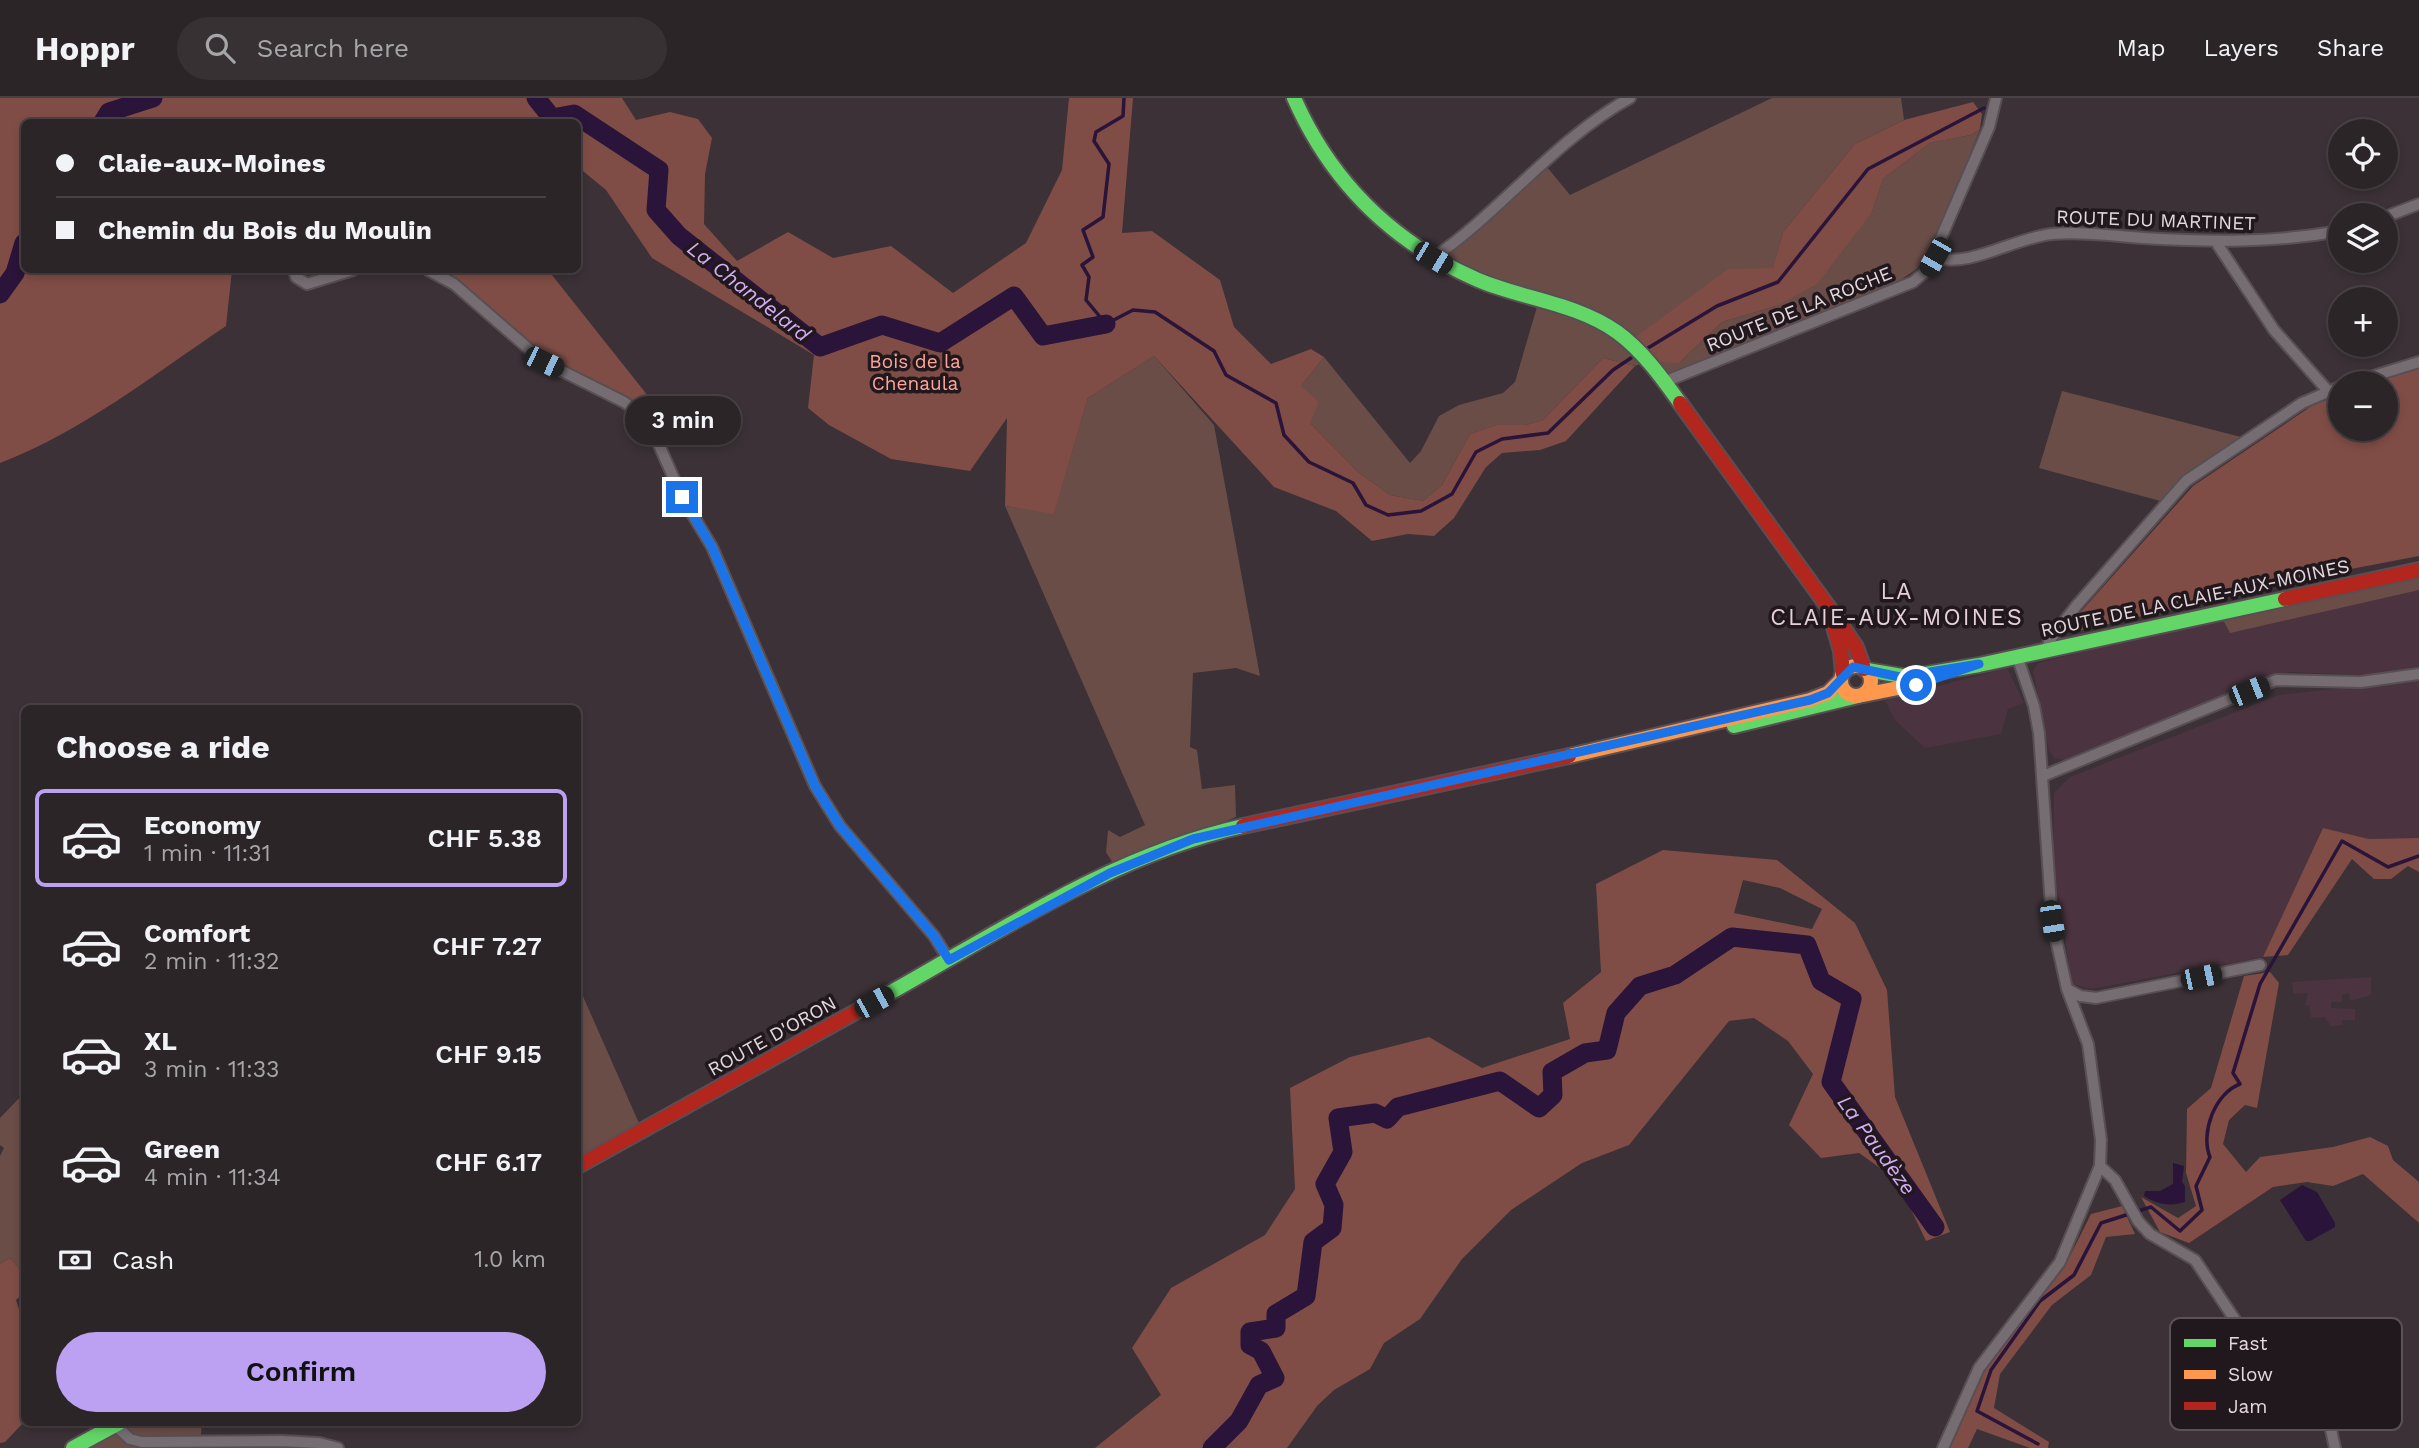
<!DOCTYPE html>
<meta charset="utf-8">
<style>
:root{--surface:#2c2528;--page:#383134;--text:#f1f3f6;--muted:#a6a5a8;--line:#484245;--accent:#bca0f2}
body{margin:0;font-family:"Work Sans",sans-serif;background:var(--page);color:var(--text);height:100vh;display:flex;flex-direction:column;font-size:26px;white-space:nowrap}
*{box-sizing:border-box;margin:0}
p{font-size:23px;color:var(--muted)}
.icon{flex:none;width:38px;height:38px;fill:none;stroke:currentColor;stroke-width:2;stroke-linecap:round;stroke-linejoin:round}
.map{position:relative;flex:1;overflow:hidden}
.side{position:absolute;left:21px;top:607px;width:560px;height:721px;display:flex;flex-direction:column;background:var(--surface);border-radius:10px;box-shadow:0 4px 10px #0003,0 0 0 2px var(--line)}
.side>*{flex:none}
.hud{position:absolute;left:21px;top:21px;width:560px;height:154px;border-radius:10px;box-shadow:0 4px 10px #0003,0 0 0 2px var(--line);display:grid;align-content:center;height:154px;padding:0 35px;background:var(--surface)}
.fabs{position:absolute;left:2328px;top:21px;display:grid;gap:14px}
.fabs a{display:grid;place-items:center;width:70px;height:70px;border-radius:50%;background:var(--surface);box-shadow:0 4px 10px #0003,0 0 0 2px var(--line);font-size:35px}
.end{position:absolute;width:32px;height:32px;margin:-16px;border:9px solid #1a73e8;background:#fff;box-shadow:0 0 0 4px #fff}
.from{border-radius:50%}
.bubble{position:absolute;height:49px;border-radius:24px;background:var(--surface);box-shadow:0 4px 10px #0003,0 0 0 2px var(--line);font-size:23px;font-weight:600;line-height:49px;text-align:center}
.car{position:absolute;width:21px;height:42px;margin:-21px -10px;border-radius:9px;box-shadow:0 0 5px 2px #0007;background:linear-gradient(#222 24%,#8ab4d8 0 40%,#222 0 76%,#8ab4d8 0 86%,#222 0)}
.hud b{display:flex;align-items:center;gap:24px;height:66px;font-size:26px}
.hud b+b{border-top:2px solid var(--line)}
.hud i{width:18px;height:18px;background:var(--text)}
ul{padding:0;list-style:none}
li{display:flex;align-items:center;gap:21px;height:98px;margin:0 14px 10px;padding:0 21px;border:4px solid transparent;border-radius:10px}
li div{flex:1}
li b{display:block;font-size:26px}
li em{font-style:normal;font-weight:600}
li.active{border-color:var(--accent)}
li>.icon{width:63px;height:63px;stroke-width:1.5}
h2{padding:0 35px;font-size:32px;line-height:84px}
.pay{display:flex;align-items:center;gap:18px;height:77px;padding:0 35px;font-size:26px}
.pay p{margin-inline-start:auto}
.cta{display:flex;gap:14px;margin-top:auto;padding:14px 35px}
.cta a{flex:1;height:80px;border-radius:42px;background:var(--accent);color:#111;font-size:28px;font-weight:600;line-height:80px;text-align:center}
header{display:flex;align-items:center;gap:42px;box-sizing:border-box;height:98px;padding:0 35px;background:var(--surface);border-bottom:2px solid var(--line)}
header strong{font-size:33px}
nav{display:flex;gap:38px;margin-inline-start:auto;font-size:24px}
.search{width:490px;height:63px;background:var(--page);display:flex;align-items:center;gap:18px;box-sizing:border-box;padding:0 24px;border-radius:38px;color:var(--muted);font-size:26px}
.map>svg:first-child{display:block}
.built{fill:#4b343f}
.green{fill:#6b4d48}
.forest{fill:#7f4d46;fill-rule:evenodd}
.water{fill:#2a1439}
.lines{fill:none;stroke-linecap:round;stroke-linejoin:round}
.stream{stroke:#2a1439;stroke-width:3.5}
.river{stroke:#2a1439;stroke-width:19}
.street-casing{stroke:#584f54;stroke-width:14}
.fast-casing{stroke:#584f54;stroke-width:18}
.slow-casing{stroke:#584f54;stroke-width:18}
.jam-casing{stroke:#584f54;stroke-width:18}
.street{stroke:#766d72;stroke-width:10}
.fast{stroke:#63d668;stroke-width:14}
.slow{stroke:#ff974d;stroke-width:14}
.jam{stroke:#b3261e;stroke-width:14}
.route{stroke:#1a73e8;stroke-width:9}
.labels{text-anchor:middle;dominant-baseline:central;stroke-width:7;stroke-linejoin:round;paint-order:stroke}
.street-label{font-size:19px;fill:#e5d9de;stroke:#20181c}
.park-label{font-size:19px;fill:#fea597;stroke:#20181c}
.water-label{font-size:21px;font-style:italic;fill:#d3adf5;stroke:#20181c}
.quarter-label{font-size:23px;letter-spacing:2px;fill:#e7d0da;stroke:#20181c}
.key{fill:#20181c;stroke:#5b5256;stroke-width:2}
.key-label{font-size:19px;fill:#e5d9de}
</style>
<header>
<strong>Hoppr</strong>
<div class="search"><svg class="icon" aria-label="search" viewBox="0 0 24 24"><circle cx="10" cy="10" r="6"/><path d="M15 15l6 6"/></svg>Search here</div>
<nav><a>Map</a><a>Layers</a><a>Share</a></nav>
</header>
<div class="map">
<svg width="2419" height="1350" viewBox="0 0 2419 1350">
<rect width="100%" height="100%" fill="#3b3136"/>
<path class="built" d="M2419 492V570L2371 577 2289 574 2072 663 2054 660 2049 652 2033 573 2038 565 2222 520Z
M2007 570 2024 605 2008 611 2001 636 1925 650 1895 622 1885 602Z
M2419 581V740L2369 741 2323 730 2263 859 2091 891 2072 886 2053 763 2054 695 2070 679 2279 597Z
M2371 879V897L2350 903 2349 895 2342 897V904H2331V910L2355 911V922H2342V927L2331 928 2324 919 2311 920 2309 907H2305L2308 895 2293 896 2292 884Z"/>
<path class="green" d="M1772 0H1901L1904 22 1855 46 1783 134 1773 171H1728L1679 265 1722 224 1776 208 1872 114 1883 81 1930 45 1971 37 1980 31 1929 158C1905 192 1813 217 1771 234 1735 250 1700 267 1664 284L1647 263 1635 268 1603 260 1543 322 1526 327H1496L1470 336 1442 387 1423 403 1390 397 1359 375 1310 325 1301 288 1324 259 1410 365 1421 353 1439 318 1459 307 1503 295 1515 284 1539 202 1433 160 1542 63 1570 97Z
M1154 258 1214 327 1260 578 1236 570 1193 575 1190 649 1197 652 1202 691 1235 687 1236 719 1114 767 1106 754 1108 732 1120 739 1145 727 1005 408 1054 415 1088 300Z
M2062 293 2241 339 2182 380 2164 404 2039 370Z
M2419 478V492L2230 535 2222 520Z
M578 887 642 1032 578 1068Z
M24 995V1176L10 1160 0 1166V1058L4 1050 0 1047V1020Z
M119 1325H202L200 1345H319L302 1350H73Z"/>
<path class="forest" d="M0 0H622L636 22 670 14 698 21 712 40 705 76 704 126 737 163 788 134 833 160 891 148 953 195 1026 145 1062 72 1069 0H1133L1122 135 1152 133 1220 182 1234 229 1271 266 1311 251 1324 259 1301 288 1319 304 1310 325 1359 375 1390 397 1423 403 1442 387 1470 336 1496 327H1526L1543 322 1603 260 1635 268 1566 343 1540 352 1502 355 1486 369 1454 420 1434 438 1408 436 1372 443 1336 413 1274 389 1154 258 1088 300 1054 416 1005 408 1007 320 970 373 891 361 829 327 808 310 814 257 652 160 606 92 578 69V24H24V172H232L226 228C153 277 83 333 0 365Z
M1973 4 1982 16 1980 31 1971 37 1930 45 1883 81 1872 114 1817 186 1776 208 1722 224 1679 265 1647 263 1629 244 1728 171 1773 170 1783 134 1855 46 1904 22Z
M428 172H548L652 303 641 316 544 264Z
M2419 269V458L2309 479 2078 533 2069 527 2193 388 2322 301 2340 295V331H2385V285H2369Z
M2323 730 2369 741 2419 740V774L2408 768 2391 781H2374L2352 761 2288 857 2263 859Z
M1663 752 1777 762 1855 825 1887 892 1895 999 1950 1134 1926 1143 1897 1082 1859 1055 1821 1060 1789 1027 1813 976 1788 943 1754 920 1729 923 1629 1047 1582 1065 1511 1112 1462 1161 1420 1221 1384 1245 1370 1271 1334 1292 1317 1308 1287 1350H1095L1161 1297 1132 1250 1171 1190 1265 1137 1295 1091 1290 990 1350 959 1429 939 1482 970 1570 941 1563 905 1601 874 1596 786ZM1743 782 1780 790 1822 811 1812 831 1734 815Z
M2270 874 2279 885 2257 1010 2245 1007 2229 1022 2223 1046 2246 1074 2260 1059 2333 1049 2370 1039 2388 1048 2393 1062 2419 1084V1125L2363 1076 2333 1088 2307 1084 2273 1089 2189 1145 2160 1134 2141 1099 2178 1120 2196 1108 2186 1075 2187 1011 2211 990 2244 878Z
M2122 1108 2135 1136 2106 1139 2091 1177 2052 1207 2000 1276 1994 1310 2049 1344 2048 1350H2030L1977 1331 1968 1350H1948L1983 1274 2064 1170 2091 1116Z
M10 1160 24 1176V1195L16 1202 24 1227V1324L5 1344 0 1345V1166Z"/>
<path class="water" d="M2173 1065 2184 1068 2182 1084 2185 1088V1104C2169 1109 2157 1106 2144 1098L2145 1093H2160L2173 1086Z
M2302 1087 2317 1094 2335 1125V1129L2310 1143H2306L2280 1102Z"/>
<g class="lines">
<path class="stream" d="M1124 0 1123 18 1096 34 1094 43 1109 66 1103 119 1083 132 1093 159 1082 167 1089 179 1086 202 1106 226 1133 212 1155 214 1214 253 1226 277 1276 305 1284 337 1309 364 1353 385 1366 407 1388 417 1421 413 1452 396 1476 354 1502 341 1548 335 1613 272 1631 260
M1648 250 1717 208 1778 184 1868 71 1984 10
M2038 1346 1977 1313 1991 1272 2040 1203 2074 1177 2101 1125 2151 1109 2180 1133 2202 1112 2196 1088 2210 1059C2200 1035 2215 995 2240 986L2233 975 2260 886 2342 743 2388 769 2419 758"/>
<path class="river" d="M536 0 552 20 574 16 659 72 656 112 679 138 820 249 882 227 940 245 1014 198 1043 238 1106 226
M103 24 109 14 153 0
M0 196 15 175 24 145
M1212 1350 1239 1323 1259 1287 1275 1280 1261 1253 1250 1247V1234L1276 1230V1216L1306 1198 1313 1144 1332 1130 1334 1107 1325 1086 1343 1054 1338 1020 1375 1015 1387 1021 1398 1009 1500 983 1539 1010 1553 997 1552 974 1585 955 1607 952 1616 915 1640 888 1675 877 1732 839 1807 847 1821 883 1852 901 1831 984 1935 1129"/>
<defs>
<path id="street" d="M2385 119 2419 106
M2216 144 2274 232 2328 293
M1935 159C1968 171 2013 140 2052 136 2081 133 2114 138 2143 140 2210 144 2274 145 2340 133
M1433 160C1504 111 1553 43 1630 0
M294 172 296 179 307 186 353 172
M428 172 454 186 544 264 624 304 641 316 652 331 682 399 712 449 815 688 840 728 934 838 949 862
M1664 284 1913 184 1927 172 1989 29 1996 0
M2351 285 2419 264
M2047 552 2049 543 2077 507 2186 383 2302 305 2340 289
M2043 678 2276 582 2361 584 2419 576
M2067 891 2080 898 2096 900 2260 867
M2100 1068 2115 1082 2138 1123 2150 1136 2195 1162 2272 1277C2286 1309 2304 1300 2328 1318L2335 1350
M115 1327 130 1341 142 1344 281 1343 319 1345 338 1350
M1943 1350 1979 1270 2060 1164 2100 1068 2101 1042 2088 946 2067 891 2052 823 2039 635 2034 608 2017 558"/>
<path id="fast" d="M1294 0C1331 84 1393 145 1478 182 1523 201 1576 205 1617 234 1643 253 1662 280 1680 305
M1867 572 1908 579 1979 567 2285 501
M1734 628 1858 598
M877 902C993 838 1111 757 1243 728
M73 1350 119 1325"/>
<path id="slow" d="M1841 583a15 15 0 1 1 30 0a15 15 0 1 1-30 0Z
M1863 597 1923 585
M1569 658 1810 602 1828 595 1841 582"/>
<path id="jam" d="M1680 305 1837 521 1856 549 1864 571
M2285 501 2419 472
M1832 522 1841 553 1843 576
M1243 728 1569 658
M578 1068 877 902"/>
</defs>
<use href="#street" class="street-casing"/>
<use href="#fast" class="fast-casing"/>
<use href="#slow" class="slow-casing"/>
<use href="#jam" class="jam-casing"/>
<use href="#street" class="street"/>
<use href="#fast" class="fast"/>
<use href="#slow" class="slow"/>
<use href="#jam" class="jam"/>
</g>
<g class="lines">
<path class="route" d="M682 399 712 449 815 688 840 728 934 838 949 862 1110 775 1193 741 1810 602 1828 595 1853 569 1900 579 1979 566 1916 587"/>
</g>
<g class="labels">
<g class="street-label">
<text transform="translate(2156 122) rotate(2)">ROUTE DU MARTINET</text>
<text transform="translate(1799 211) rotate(-22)">ROUTE DE LA ROCHE</text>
<text transform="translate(2195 500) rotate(-12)">ROUTE DE LA CLAIE-AUX-MOINES</text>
<text transform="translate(772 938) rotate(-29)">ROUTE D'ORON</text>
</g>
<g class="park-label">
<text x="915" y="263">Bois de la<tspan x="915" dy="22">Chenaula</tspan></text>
</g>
<g class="water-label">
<text transform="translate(749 193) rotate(38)">La Chandelard</text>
<text transform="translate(1877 1047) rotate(54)">La Paudèze</text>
</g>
<g class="quarter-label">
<text x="1897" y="493">LA<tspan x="1897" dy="26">CLAIE-AUX-MOINES</tspan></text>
</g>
</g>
<rect x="2170" y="1220" width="232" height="112" rx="10" class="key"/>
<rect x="2184" y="1241" width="32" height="8" fill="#63d668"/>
<rect x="2184" y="1272" width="32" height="9" fill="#ff974d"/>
<rect x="2184" y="1304" width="32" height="8" fill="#b3261e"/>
<g class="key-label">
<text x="2228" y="1252">Fast</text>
<text x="2228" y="1283">Slow</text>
<text x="2228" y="1315">Jam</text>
</g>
</svg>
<div class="fabs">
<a><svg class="icon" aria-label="locate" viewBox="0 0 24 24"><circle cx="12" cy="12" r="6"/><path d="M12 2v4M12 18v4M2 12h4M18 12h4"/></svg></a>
<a><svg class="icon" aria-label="layers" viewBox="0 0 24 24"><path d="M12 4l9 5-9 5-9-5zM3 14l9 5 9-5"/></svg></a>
<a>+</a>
<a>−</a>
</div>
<i class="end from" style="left:1916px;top:587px"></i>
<i class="end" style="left:682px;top:399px"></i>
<div class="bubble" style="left:625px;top:298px;width:116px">3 min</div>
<i class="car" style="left:1935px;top:159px;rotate:210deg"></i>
<i class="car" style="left:1433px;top:160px;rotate:121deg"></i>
<i class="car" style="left:544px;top:264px;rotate:116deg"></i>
<i class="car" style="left:2249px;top:593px;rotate:68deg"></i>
<i class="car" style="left:2052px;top:823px;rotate:171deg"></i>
<i class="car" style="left:2201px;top:879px;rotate:78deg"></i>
<i class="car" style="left:874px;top:904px;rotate:61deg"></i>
<div class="hud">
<b><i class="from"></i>Claie-aux-Moines</b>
<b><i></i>Chemin du Bois du Moulin</b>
</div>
<section class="side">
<h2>Choose a ride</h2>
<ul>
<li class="active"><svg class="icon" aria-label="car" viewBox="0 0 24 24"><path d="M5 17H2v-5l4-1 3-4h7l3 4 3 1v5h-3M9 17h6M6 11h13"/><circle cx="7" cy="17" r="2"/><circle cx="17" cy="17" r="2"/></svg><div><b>Economy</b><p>1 min · 11:31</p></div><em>CHF 5.38</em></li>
<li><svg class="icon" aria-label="car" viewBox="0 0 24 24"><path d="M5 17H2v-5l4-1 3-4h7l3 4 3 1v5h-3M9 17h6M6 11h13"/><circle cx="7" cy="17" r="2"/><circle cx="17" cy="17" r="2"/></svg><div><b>Comfort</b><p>2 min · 11:32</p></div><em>CHF 7.27</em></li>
<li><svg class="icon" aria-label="car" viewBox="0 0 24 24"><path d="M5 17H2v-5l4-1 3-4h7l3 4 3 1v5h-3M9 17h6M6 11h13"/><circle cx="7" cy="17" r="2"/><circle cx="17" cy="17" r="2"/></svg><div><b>XL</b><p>3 min · 11:33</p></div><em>CHF 9.15</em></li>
<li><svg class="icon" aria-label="car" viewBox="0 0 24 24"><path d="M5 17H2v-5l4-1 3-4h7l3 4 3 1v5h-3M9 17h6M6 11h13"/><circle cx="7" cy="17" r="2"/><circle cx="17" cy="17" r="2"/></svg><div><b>Green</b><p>4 min · 11:34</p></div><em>CHF 6.17</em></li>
</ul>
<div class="pay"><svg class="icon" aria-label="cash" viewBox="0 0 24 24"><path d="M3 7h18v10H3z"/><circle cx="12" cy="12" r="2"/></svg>Cash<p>1.0 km</p></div>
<div class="cta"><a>Confirm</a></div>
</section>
</div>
